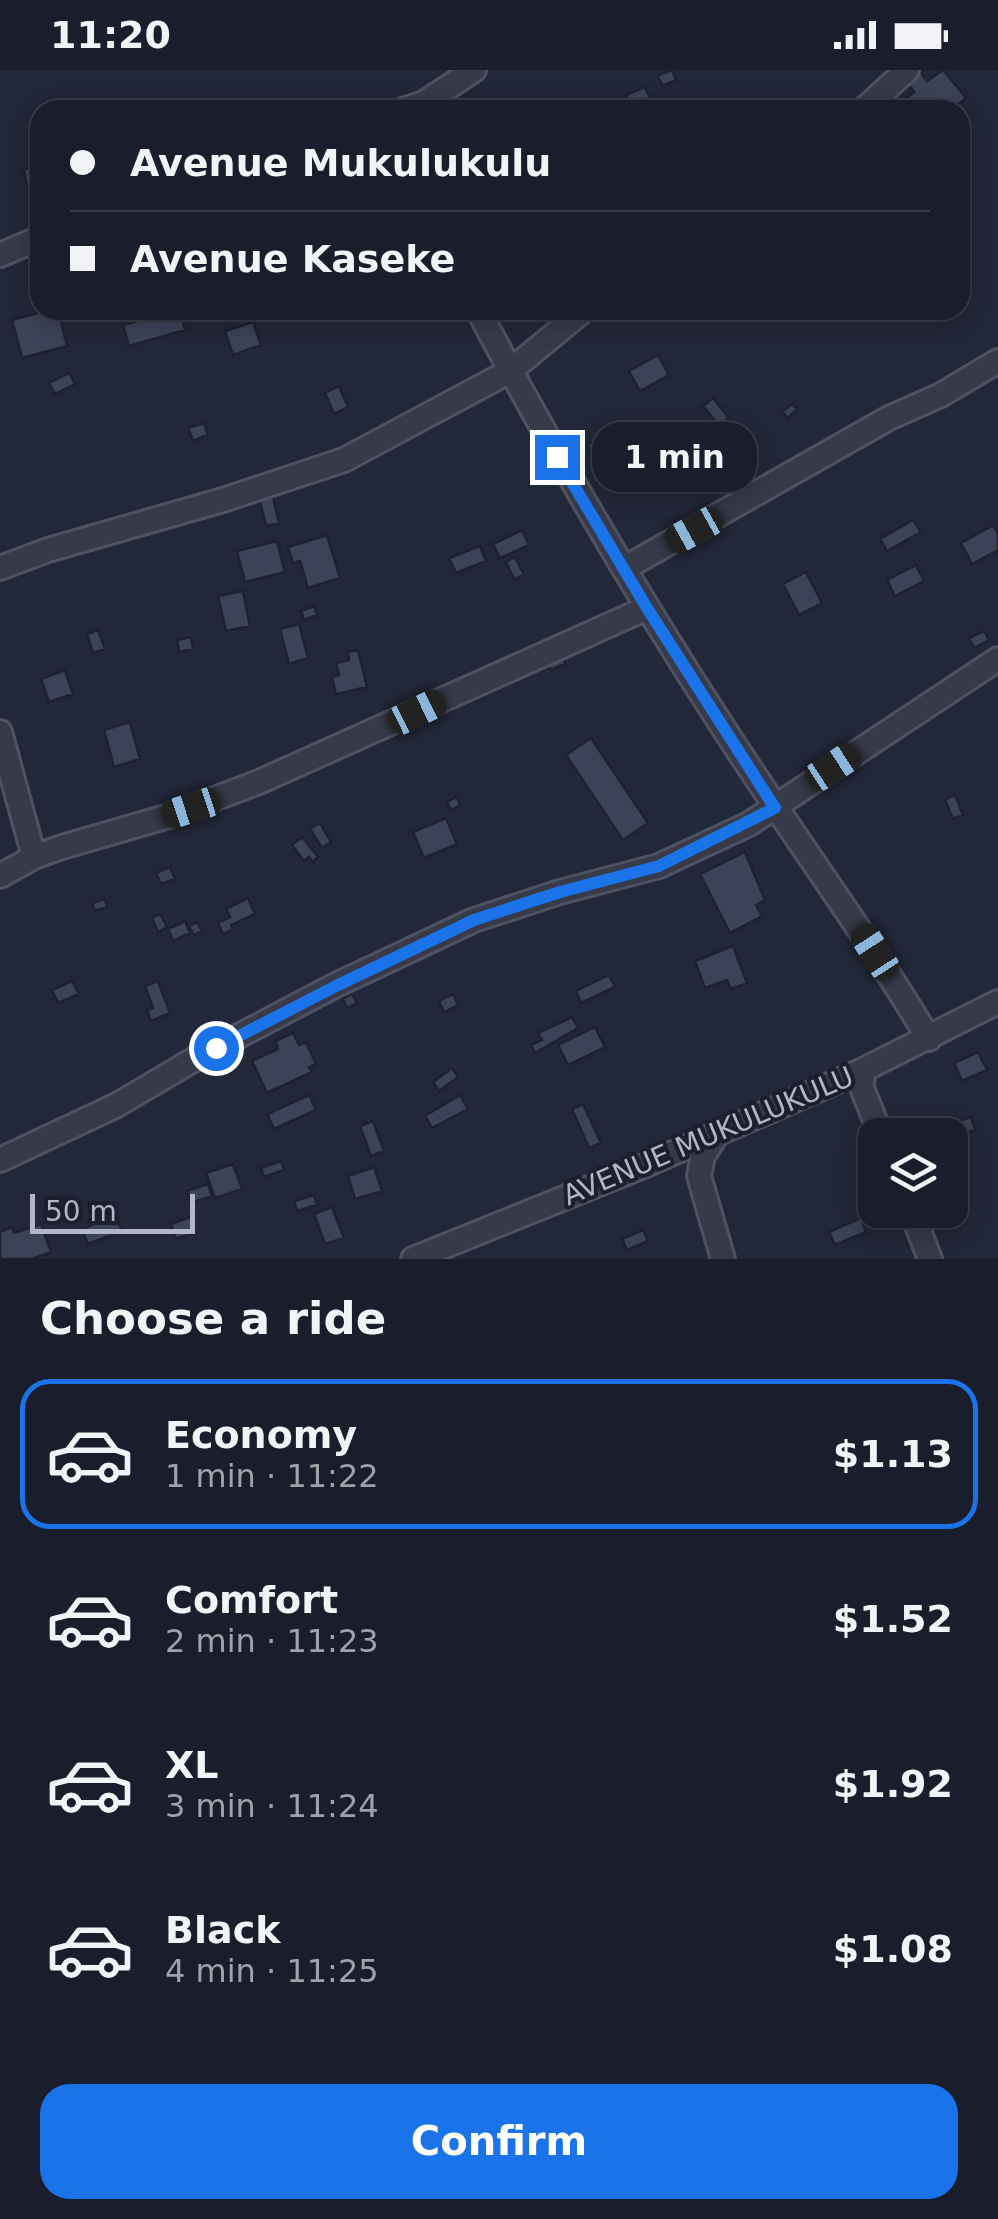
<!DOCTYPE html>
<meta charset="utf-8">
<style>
:root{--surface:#1a1d2b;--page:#232633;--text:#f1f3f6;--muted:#9fa2a9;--line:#383b47;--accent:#1a73e8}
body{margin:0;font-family:"DejaVu Sans",sans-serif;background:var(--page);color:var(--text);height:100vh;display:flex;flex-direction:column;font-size:38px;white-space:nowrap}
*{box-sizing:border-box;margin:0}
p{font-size:32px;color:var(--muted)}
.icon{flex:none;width:55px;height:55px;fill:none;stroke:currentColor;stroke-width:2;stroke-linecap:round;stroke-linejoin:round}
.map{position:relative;height:1189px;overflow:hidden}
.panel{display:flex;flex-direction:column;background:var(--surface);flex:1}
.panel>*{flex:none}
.hud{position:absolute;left:30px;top:30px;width:940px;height:220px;border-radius:30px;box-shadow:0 5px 25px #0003,0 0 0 2px var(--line);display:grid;align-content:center;height:220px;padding:0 40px;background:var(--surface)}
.buttons{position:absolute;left:858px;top:1048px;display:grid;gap:20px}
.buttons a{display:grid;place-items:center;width:110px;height:110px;border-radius:20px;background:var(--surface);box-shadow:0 5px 25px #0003,0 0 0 2px var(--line);font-size:50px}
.scale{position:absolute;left:30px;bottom:25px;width:165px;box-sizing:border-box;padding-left:10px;border:5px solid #b1b5c5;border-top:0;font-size:28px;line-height:35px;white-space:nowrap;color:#b1b5c5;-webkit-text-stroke:8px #1b1f2e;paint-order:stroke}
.end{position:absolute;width:45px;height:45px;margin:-22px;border:12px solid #1a73e8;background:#fff;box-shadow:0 0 0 5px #fff}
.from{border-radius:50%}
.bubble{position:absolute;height:70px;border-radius:30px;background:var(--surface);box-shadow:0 5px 25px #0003,0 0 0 2px var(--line);font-size:32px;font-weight:700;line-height:70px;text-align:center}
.car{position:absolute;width:30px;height:60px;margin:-30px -15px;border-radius:12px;box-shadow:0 0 8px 2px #0007;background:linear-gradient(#222 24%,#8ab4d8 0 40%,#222 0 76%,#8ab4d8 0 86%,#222 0)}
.hud b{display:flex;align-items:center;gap:35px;height:95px;font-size:38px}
.hud b+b{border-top:2px solid var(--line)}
.hud i{width:25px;height:25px;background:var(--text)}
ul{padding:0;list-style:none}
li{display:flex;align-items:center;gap:30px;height:150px;margin:0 20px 15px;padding:0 20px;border:5px solid transparent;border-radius:30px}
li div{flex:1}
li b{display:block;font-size:38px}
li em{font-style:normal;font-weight:700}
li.selected{border-color:var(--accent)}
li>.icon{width:90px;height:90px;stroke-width:1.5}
h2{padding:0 40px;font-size:45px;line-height:120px}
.primary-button{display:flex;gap:20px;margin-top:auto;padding:20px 40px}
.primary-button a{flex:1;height:115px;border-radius:30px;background:var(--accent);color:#fff;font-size:40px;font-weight:700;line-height:115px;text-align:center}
.status{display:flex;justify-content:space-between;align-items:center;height:70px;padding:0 50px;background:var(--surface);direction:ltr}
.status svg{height:28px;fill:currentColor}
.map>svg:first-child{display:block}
.building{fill:#3c4257;stroke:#1d2130;stroke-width:2.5}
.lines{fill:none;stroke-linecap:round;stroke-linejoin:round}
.minor-casing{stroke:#4e5261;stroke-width:28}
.minor{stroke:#363a49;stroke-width:22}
.route{stroke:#1a73e8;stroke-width:12}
.labels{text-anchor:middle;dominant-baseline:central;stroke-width:8;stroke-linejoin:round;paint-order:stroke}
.street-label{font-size:28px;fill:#b1b5c5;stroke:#1b1f2e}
</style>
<div class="status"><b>11:20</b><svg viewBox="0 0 49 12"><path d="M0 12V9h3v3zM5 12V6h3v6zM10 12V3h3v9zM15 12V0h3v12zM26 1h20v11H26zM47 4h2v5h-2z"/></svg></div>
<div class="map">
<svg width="998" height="1189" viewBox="0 0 998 1189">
<rect width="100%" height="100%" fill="#222739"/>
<path class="building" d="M672 0 676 10 663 16 657 6Z
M919 0 927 11 943 0 966 28 951 40H891L914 22 906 11Z
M645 17 654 37 633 40 626 25Z
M40 96V111L26 114 24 99Z
M49 240H58L67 276 22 288 12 250Z
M175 240H180L185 260 129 276 123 255Z
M253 252 261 275 233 285 225 261Z
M658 285 669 305 640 321 629 301Z
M69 303 75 314 55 324 49 313Z
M339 316 348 337 334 344 325 323Z
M713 328 729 348 719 355 703 336Z
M792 334 797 339 788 348 782 342Z
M204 353 208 365 193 371 188 358Z
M598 369 606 384 596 389 587 375Z
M272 423 279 453 266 456 259 427Z
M913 450 921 462 887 481 880 469Z
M993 455 998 463V480L972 494 961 473Z
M522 460 529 475 500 488 493 474Z
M327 465 340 508 308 518 300 491 293 493 288 477Z
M277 471 285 502 245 512 237 481Z
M480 476 486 491 456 503 449 488Z
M515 487 524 505 514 509 506 492Z
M916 495 924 511 895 526 887 510Z
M806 502 822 533 799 545 783 514Z
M243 521 250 556 226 561 218 526Z
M314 536 317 545 304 550 301 541Z
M299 554 308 588 289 594 280 559Z
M98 560 105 579 93 583 87 564Z
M984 561 989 570 974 578 969 568Z
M191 567 193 579 179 582 177 570Z
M358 580 367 617 336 624 332 607 339 605 336 593 349 590 348 582Z
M563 587 565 594 551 600 548 593Z
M65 600 73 624 49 632 41 609Z
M130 652 140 689 114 697 104 660Z
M591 668 648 753 623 770 566 685Z
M955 725 963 745 953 749 945 730Z
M457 727 460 735 451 740 447 732Z
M446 748 457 774 424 788 413 762Z
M320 753 331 772 322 778 310 759Z
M302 767 318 787 313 792 309 787 304 791 292 775Z
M745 782 765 830 756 835 762 846 730 863 700 804Z
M170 797 175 809 161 814 156 803Z
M248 828 255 844 231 855 233 859 223 864 218 853 230 847 226 839Z
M105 829 107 837 95 841 92 833Z
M160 844 167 857 158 862 152 848Z
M185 851 190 863 173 871 168 859Z
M197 852 202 861 194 865 189 856Z
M733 876 747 913 731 919 727 910 705 918 695 891Z
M609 905 615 917 581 933 576 921Z
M72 911 79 924 58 933 52 920Z
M158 911 170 943 151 951 147 940 153 938 145 916Z
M352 924 357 933 347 938 343 929Z
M453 924 458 935 444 942 439 931Z
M572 947 578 958 535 983 531 975 542 970 538 963Z
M595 957 605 977 568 995 558 975Z
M293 963 299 975 306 972 316 994 309 997 312 1002 267 1023 252 991 278 979 275 971Z
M978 982 987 1000 962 1011 954 993Z
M452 998 458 1007 439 1021 433 1012Z
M309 1025 316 1040 274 1059 267 1044Z
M460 1025 468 1039 432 1058 425 1046Z
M583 1034 601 1073 589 1078 572 1039Z
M971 1047 975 1060 950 1068V1065H934L932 1060Z
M373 1051 384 1081 371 1086 360 1056Z
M281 1091 284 1100 264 1107 261 1098Z
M233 1094 242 1119 215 1128 206 1103Z
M374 1097 382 1121 355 1129 348 1106Z
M208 1114 212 1126 191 1133 187 1121Z
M314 1125 317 1135 297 1141 294 1131Z
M332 1137 344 1168 325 1174 314 1144Z
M116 1145 122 1161 88 1174 82 1159Z
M190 1147 195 1163 176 1169 171 1154Z
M861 1148 866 1162 835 1175 829 1162Z
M41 1154 51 1182 32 1189H0V1162L12 1157 14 1163Z
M643 1160 648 1171 627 1180 622 1169Z"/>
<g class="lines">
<defs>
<path id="minor" d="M403 40 424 33 474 0
M863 40 907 0
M0 185 40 168
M478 240C555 385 638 527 728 665 794 767 866 864 929 969
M0 498 48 480 223 430 344 390 510 301 584 240
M625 498 889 348 941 325 998 291
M0 662 34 787
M0 806 34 787 62 777 169 746 259 712 647 538
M863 1000 862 1018 881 1065
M717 1064 703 1086 699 1106 723 1189
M0 1090 117 1035 195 989 336 915 474 850 560 822 659 796 749 754 998 589
M911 1140 930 1189
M413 1189 646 1095 863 1000 998 932"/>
</defs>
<use href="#minor" class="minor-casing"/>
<use href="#minor" class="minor"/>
</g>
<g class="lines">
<path class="route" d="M216 978 336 916 474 850 560 822 659 796 775 738 647 538 557 387"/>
</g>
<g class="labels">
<g class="street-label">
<text transform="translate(708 1066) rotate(-23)">AVENUE MUKULUKULU</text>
</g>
</g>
</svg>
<div class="buttons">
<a><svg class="icon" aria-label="layers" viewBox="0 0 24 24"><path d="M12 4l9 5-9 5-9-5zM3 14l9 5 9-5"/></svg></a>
</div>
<div class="scale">50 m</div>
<i class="end from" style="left:216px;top:978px"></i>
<i class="end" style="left:557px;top:387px"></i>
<div class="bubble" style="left:592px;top:352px;width:165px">1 min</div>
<i class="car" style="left:694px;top:460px;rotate:241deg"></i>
<i class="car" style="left:417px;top:642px;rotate:64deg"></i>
<i class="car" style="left:833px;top:697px;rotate:57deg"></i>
<i class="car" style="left:191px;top:738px;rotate:252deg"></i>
<i class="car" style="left:875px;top:882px;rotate:327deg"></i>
<div class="hud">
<b><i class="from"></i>Avenue Mukulukulu</b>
<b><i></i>Avenue Kaseke</b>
</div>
</div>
<section class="panel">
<h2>Choose a ride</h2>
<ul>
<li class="selected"><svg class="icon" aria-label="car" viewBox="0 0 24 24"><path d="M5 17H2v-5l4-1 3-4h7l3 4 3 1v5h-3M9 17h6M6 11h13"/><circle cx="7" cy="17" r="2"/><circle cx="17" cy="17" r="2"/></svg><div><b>Economy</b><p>1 min · 11:22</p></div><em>$1.13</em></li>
<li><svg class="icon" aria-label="car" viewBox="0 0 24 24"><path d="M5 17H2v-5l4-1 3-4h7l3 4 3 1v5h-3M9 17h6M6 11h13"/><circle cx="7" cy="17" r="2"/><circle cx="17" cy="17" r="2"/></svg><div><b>Comfort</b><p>2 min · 11:23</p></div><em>$1.52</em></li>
<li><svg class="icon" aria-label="car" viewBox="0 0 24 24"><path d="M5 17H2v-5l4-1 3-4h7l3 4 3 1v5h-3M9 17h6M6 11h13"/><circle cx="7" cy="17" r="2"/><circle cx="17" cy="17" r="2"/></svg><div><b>XL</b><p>3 min · 11:24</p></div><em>$1.92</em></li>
<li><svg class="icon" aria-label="car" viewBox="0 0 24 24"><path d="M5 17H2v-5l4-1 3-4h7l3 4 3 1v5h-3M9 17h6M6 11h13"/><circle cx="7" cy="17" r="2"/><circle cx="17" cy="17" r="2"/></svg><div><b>Black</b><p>4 min · 11:25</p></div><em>$1.08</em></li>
</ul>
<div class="primary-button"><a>Confirm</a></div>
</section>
